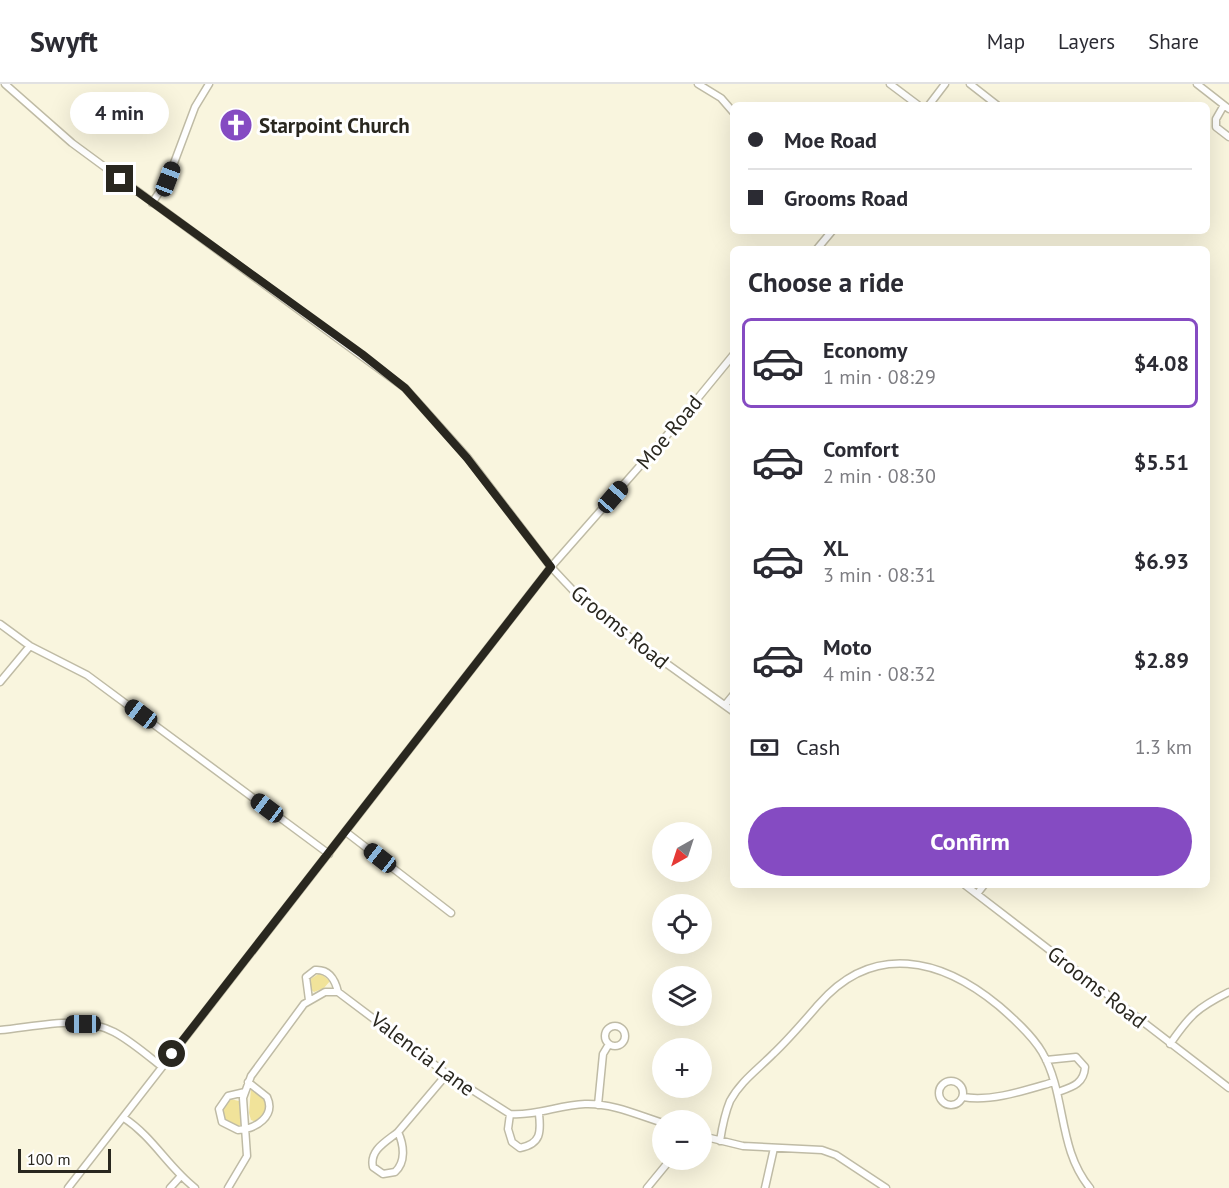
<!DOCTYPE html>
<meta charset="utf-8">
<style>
:root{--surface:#fff;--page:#f2f2f3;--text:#2b2b33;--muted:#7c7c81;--line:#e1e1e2;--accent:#854bc2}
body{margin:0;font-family:"PT Sans",sans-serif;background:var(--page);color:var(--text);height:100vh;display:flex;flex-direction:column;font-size:22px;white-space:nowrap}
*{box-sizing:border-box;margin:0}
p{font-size:20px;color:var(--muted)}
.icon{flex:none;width:33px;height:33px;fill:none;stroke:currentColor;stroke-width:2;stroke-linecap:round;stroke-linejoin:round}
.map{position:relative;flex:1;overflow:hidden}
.details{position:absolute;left:730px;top:162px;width:480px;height:642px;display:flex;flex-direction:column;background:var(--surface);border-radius:9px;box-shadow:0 6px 24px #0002}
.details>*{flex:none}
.top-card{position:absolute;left:730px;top:18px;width:480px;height:132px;border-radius:9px;box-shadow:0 6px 24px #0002;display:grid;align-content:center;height:132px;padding:0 18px;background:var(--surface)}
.needle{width:39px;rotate:219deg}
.tools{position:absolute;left:652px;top:738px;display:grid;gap:12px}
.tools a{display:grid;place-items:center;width:60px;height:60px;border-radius:50%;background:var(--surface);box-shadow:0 6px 24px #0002;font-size:30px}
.scale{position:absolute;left:18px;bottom:15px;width:93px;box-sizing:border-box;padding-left:6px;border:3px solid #29271f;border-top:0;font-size:16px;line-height:21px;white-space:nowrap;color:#29271f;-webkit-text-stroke:4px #fff;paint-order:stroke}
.end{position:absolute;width:27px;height:27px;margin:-14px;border:8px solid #29271f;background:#fff;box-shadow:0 0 0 3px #fff}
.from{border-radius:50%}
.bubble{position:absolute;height:42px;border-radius:21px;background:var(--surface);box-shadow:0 6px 24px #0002;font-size:20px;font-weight:600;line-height:42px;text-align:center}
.car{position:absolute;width:18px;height:36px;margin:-18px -9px;border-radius:8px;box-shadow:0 0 4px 2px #0007;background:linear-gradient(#222 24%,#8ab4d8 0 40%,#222 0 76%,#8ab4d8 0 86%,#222 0)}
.top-card b{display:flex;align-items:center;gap:21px;height:57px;font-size:22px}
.top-card b+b{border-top:2px solid var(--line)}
.top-card i{width:15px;height:15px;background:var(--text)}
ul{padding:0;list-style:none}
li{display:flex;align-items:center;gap:18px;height:90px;margin:0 12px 9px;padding:0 6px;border:3px solid transparent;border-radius:9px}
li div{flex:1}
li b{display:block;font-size:22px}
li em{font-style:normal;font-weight:600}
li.active{border-color:var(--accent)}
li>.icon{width:54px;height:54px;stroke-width:1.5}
h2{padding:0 18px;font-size:27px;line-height:72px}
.pay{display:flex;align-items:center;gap:15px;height:66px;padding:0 18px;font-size:22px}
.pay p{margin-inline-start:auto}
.cta{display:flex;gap:12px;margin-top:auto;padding:12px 18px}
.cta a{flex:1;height:69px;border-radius:36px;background:var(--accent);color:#fff;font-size:24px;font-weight:600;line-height:69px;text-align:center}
header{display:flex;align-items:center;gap:36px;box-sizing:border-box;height:84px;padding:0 30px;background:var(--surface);border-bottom:2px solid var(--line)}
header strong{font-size:28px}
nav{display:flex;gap:33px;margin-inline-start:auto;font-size:21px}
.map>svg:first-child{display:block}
.green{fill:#f1e39a}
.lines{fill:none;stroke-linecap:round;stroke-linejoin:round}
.minor-casing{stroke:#bfbba5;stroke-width:9}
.minor{stroke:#fff;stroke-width:6}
.route{stroke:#29271f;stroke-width:8}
.labels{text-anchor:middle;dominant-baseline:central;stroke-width:6;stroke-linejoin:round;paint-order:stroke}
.poi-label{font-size:21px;font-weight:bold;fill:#29271f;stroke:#fff;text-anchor:start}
.street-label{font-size:21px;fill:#29271f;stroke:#fff}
</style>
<header>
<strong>Swyft</strong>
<nav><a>Map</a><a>Layers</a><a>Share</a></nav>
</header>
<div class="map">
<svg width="1229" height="1104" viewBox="0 0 1229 1104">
<rect width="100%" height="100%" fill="#f9f5de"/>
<path class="green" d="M320 889 330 897 324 904 314 908 310 905 309 896Z
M251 1004C267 1009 273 1029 256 1038L251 1036 249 1029Z
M230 1015 239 1017 242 1040 239 1042 228 1040 222 1033 223 1025Z"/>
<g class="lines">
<defs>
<path id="minor" d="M5 0 72 59 405 304 467 373 551 483 582 516 603 534 734 628
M698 0 721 14 734 29
M890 0 918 21
M970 0 997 21
M1197 0 1229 25
M929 21 945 0
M1224 21 1216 35V43L1229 53
M152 119 168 95 195 23 209 0
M817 165 832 147
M0 540 30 562 87 591 329 770
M0 598 30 562
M725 621 734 610
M346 748 451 829
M965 801 1229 1004
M977 810 984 801
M309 916 306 893 315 886C329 885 335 895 338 908L447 990 510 1030 508 1045 512 1058 520 1064C541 1060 541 1048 539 1030
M605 952a10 10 0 1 1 20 0a10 10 0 1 1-20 0Z
M0 946C35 943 81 930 114 948 131 957 147 971 162 983
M1170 960C1190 931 1197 924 1229 908
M1046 976 1076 973 1085 983C1084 1000 1072 1003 1058 1008
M939 1009a12 12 0 1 1 24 0a12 12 0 1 1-24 0Z
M245 1008 228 1012 219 1025 222 1038 238 1046C256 1045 276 1032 267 1013L248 998
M963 1013C992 1018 1026 1006 1054 998
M598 1021 603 970 609 960
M510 1030C536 1032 559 1021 585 1020 612 1019 638 1031 663 1039
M124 1034C153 1053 168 1083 195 1104
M398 1048C404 1061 406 1078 395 1088L383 1090 373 1083C369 1066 387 1057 398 1048Z
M398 1048 447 990
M702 1052 743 1062 822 1066 836 1071 886 1104
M720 1057C722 1044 725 1029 730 1017 740 998 757 986 773 970 789 955 804 937 819 920 873 858 941 874 999 922 1014 935 1032 951 1042 968 1067 1011 1057 1064 1090 1104
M68 1104 551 483 675 342 734 270
M170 1104 180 1093
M228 1104 247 1072 243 1014 251 992 304 920 325 908H338
M647 1104 670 1076
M765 1104 774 1064"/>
</defs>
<use href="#minor" class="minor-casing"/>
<use href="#minor" class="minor"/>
</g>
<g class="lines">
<path class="route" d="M120 95 362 270 405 304 467 374 551 483 172 970"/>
</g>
<defs>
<symbol id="church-disc" viewBox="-11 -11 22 22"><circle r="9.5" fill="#854bc2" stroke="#fff"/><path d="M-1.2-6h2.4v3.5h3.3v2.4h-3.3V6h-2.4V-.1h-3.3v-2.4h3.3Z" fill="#fff"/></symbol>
</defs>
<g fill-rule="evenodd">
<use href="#church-disc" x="217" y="22" width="38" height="38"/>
</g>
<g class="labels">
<g class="poi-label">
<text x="259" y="41">Starpoint Church</text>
</g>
<g class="street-label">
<text transform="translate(669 348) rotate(-50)">Moe Road</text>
<text transform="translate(620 543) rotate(39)">Grooms Road</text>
<text transform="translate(1097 903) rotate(38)">Grooms Road</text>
<text transform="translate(423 970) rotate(37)">Valencia Lane</text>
</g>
</g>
</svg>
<div class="tools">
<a><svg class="needle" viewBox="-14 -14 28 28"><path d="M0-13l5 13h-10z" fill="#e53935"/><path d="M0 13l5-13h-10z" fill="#7c7c81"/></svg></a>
<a><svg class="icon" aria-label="locate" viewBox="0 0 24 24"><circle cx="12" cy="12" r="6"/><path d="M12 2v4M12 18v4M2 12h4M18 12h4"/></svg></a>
<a><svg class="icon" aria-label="layers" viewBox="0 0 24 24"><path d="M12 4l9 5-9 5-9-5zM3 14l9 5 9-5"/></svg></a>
<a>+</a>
<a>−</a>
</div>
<div class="scale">100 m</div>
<i class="end from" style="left:172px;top:970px"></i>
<i class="end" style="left:120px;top:95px"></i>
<div class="bubble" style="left:70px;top:8px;width:99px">4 min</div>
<i class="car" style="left:168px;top:95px;rotate:21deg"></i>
<i class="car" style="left:613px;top:413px;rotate:41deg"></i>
<i class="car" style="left:141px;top:630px;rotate:307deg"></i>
<i class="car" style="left:267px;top:724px;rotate:307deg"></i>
<i class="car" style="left:380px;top:774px;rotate:308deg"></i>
<i class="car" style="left:83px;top:940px;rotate:270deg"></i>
<div class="top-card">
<b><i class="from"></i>Moe Road</b>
<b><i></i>Grooms Road</b>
</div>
<section class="details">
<h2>Choose a ride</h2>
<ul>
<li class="active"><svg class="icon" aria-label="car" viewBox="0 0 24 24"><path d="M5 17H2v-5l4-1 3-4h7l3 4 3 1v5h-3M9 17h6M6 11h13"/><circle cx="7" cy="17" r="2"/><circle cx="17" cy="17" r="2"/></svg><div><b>Economy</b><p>1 min · 08:29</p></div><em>$4.08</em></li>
<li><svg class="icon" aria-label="car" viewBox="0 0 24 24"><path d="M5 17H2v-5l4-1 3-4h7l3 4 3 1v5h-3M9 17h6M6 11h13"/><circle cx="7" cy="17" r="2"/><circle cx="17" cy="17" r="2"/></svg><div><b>Comfort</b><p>2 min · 08:30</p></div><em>$5.51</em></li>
<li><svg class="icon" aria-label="car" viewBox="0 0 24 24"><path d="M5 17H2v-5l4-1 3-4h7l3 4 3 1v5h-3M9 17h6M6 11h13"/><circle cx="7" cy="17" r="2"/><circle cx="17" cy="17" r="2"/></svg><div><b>XL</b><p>3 min · 08:31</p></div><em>$6.93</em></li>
<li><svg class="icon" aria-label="car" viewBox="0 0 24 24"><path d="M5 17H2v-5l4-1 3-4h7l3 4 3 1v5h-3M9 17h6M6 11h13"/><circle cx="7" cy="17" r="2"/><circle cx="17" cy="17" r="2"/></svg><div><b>Moto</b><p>4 min · 08:32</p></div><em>$2.89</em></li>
</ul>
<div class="pay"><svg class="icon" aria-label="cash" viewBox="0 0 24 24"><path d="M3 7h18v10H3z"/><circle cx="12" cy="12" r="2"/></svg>Cash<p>1.3 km</p></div>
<div class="cta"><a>Confirm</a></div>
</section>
</div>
